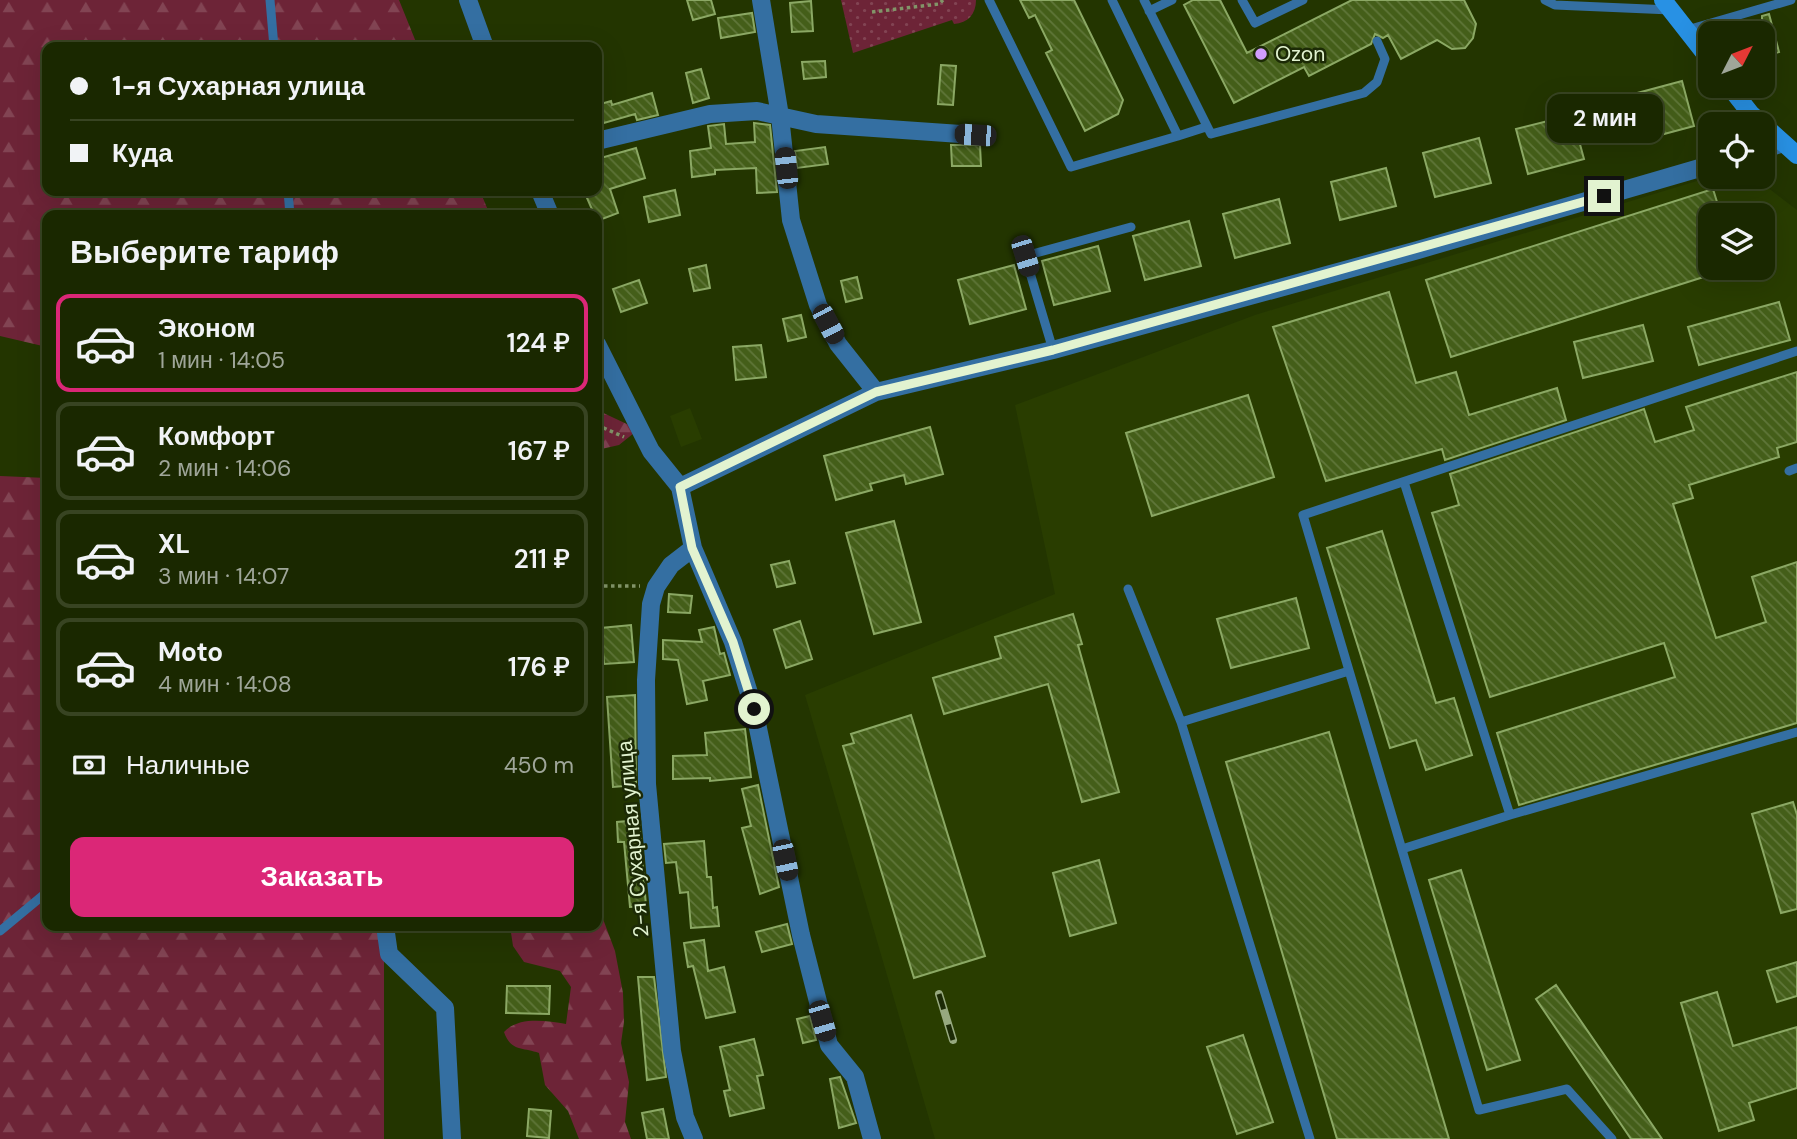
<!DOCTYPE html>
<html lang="ru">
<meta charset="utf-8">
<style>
:root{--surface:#1a2800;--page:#27340f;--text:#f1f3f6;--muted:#9fa699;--line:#384422;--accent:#db2777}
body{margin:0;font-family:"DM Sans",sans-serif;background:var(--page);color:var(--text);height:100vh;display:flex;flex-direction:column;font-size:26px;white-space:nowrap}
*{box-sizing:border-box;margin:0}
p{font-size:23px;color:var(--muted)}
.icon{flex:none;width:38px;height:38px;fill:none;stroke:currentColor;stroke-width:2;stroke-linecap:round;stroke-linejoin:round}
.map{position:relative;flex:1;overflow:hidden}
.panel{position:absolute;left:42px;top:210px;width:560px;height:721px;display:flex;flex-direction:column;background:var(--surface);border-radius:14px;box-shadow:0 7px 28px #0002,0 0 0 2px var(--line)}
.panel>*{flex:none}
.guide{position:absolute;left:42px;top:42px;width:560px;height:154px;border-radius:14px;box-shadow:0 7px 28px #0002,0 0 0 2px var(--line);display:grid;align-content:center;height:154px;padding:0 28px;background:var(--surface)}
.needle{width:46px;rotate:48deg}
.controls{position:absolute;left:1698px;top:21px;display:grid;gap:14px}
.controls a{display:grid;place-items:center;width:77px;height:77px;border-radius:14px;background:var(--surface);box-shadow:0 7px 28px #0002,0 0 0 2px var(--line);font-size:35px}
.end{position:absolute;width:32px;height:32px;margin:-16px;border:9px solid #e2f3d0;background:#111;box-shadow:0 0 0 4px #111}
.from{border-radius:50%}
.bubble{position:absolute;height:49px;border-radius:14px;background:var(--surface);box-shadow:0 7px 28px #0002,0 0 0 2px var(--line);font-size:23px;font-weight:600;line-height:49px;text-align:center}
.car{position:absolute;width:21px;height:42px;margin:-21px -10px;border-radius:9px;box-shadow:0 0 5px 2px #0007;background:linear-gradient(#222 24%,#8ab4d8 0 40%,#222 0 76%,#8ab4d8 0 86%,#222 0)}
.guide b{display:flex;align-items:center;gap:24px;height:66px;font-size:26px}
.guide b+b{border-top:2px solid var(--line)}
.guide i{width:18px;height:18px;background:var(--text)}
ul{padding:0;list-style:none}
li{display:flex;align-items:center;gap:21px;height:98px;margin:0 14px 10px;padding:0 14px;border:4px solid var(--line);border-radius:14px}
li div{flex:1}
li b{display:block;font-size:26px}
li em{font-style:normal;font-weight:600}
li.current{border-color:var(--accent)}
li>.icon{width:63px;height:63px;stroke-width:1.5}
h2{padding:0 28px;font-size:32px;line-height:84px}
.pay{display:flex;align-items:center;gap:18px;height:77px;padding:0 28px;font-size:26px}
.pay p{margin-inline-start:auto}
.action{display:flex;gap:14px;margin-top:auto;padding:14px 28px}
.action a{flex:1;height:80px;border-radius:14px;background:var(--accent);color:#fff;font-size:28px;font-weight:600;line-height:80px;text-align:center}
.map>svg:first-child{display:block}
.built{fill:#293d00;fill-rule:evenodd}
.forest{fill:url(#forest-firs)}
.park{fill:url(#park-dots)}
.building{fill:url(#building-back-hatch);stroke:#8ba864;stroke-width:2}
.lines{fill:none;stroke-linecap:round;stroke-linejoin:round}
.path{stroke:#829468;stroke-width:3.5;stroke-dasharray:3.5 3.5;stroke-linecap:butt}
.lane{stroke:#346fa2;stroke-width:9}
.street{stroke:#346fa2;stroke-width:18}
.secondary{stroke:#2891e4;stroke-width:18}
.rail-casing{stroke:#97a97f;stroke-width:8}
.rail{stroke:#1c2a06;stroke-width:5;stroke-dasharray:16;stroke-linecap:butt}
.route{stroke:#e2f3d0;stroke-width:9}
.poi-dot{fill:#d19dfe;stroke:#1c2a06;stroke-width:2.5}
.labels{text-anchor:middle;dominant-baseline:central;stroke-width:5;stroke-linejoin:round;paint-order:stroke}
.poi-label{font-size:21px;fill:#e2f3d0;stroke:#1c2a06;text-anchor:start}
.street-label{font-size:21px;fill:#e2f3d0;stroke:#1c2a06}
</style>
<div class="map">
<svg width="1797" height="1139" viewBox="0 0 1797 1139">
<defs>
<pattern id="forest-firs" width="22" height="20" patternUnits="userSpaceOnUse" patternTransform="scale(1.75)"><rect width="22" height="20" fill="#6d2437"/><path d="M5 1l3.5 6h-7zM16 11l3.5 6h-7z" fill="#824453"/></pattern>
<pattern id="park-dots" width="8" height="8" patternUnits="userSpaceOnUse" patternTransform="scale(1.75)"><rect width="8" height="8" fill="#6d2437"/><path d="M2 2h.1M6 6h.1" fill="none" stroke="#824453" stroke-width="1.8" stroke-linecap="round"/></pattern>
<pattern id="building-back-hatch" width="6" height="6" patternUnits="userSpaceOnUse" patternTransform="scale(1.75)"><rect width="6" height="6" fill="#445e19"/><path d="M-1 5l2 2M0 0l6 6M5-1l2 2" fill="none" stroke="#5f7639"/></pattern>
</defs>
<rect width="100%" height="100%" fill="#233500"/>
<path class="built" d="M1710 177H1754L1797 210V1139H935L805 695 1055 594 1015 405 1255 315ZM1710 215H1762V268H1710Z
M690 408 702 439 681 447 670 416Z"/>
<path class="forest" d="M0 0H399L418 47H47V191H480L490 215H47V347L0 336Z
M597 410 629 425 634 433 619 445 597 450Z
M0 476 47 478V926H384V1139H0Z
M597 903 615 951 623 993 624 1022 621 1043 629 1082 625 1122 631 1139H579L568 1111 545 1085 539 1053C522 1047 511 1052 504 1032 519 1016 546 1021 566 1024L571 987 560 971 524 962 513 946 510 926H597Z"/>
<path class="park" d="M841 0H976C976 14 968 23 954 24L952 20 853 53Z"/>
<path class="building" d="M687 0H711L715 14 693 20Z
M1020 0H1074L1123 100 1118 114 1085 131 1046 53 1052 50 1035 15 1029 18Z
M1193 0H1220L1247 53 1352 0H1464L1476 24 1473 38 1465 48 1452 49 1437 40 1401 59 1388 35 1383 38 1375 34 1371 44 1309 76 1304 67 1234 103 1184 5Z
M811 1 813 31 792 32 790 3Z
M752 13 755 32 721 38 718 18Z
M1769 14 1779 52 1762 57V16Z
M825 61 826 77 804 79 802 62Z
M941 65 956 66 953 105 938 104Z
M701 69 709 98 693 103 686 73Z
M1682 81 1694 126 1638 141 1626 96Z
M652 93 658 115 637 120 635 114 597 125V105L611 101 612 105Z
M1572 115 1584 159 1528 174 1516 129Z
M754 123 770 125 777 192 757 193 756 168 715 170V174L692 177 690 151 711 148 708 126 724 124 726 144 755 142Z
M1479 138 1491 183 1435 197 1423 153Z
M951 145H980L981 166H952Z
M825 147 828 164 797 168 795 151Z
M636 148 645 178 610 189 618 213 597 221 584 191H597V159Z
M1386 168 1396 206 1340 220 1331 182Z
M1713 189 1721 215H1710V275L1451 357 1426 280Z
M675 190 680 215 649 222 644 197Z
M1279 199 1290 243 1235 258 1223 214Z
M1189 221 1201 266 1145 280 1133 236Z
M1098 246 1110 291 1054 305 1042 261Z
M706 265 710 288 694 291 689 269Z
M1014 265 1026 309 970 324 958 280Z
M857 277 862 298 846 302 841 281Z
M639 280 647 303 621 312 613 289Z
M1389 292 1416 383 1456 372 1469 415 1557 388 1566 420 1445 460 1442 449 1326 481 1273 327Z
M1779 302 1790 340 1699 365 1688 327Z
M801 315 806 337 788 341 783 319Z
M1643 325 1653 361 1583 378 1574 342Z
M761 345 766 377 736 380 733 347Z
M1797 372V442L1777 448 1779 457 1689 485 1693 498 1673 504 1716 638 1766 622 1752 577 1797 562V723L1519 805 1497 733 1675 677 1664 643 1490 697 1432 513 1459 505 1450 474 1644 409 1655 442 1694 430 1686 407Z
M1248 395 1274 477 1152 516 1126 433Z
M930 427 943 474 906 484 904 475 870 484 872 490 836 500 824 456Z
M894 521 921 622 874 634 846 533Z
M1382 531 1436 703 1454 698 1472 755 1426 770 1416 740 1390 748 1327 548Z
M789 561 795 583 777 587 771 565Z
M669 594 692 596 690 613 668 612Z
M1296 598 1309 648 1231 668 1217 619Z
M1073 614 1082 644 1078 645 1119 792 1082 802 1048 684 944 714 933 678 1001 658 995 637Z
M800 621 812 659 786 668 774 630Z
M631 625 634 662 604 664 601 628Z
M714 627 720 654 724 653 730 675 703 681 707 700 687 704 678 660 663 659V640L702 642 699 630Z
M635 695 636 785 613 787 607 697Z
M911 715 985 956 914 978 843 746 854 743 851 734Z
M745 729 751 777 710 781V778L673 779V756L707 755 705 733Z
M1329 732 1449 1139H1337L1226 762Z
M758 785 779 887 760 894 742 828 751 826 742 789Z
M1793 802 1797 815V909L1781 913 1752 814Z
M639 820 646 906 630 907 624 842H618L617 822Z
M704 841 707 877H711L713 908 717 907 719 926 691 928 688 892 680 893 676 862 666 863 664 844Z
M1099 860 1116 923 1070 936 1053 873Z
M1461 870 1520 1060 1487 1070 1429 880Z
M787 924 792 944 762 952 756 932Z
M704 940 708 971 724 967 735 1012 706 1018 693 966 688 967 684 943Z
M1797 962V996L1777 1002 1767 971Z
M638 977H654L666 1077 647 1080Z
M1556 985 1662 1139H1631L1536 999Z
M507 986H550L549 1014 506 1013Z
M1717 992 1733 1046 1797 1027V1088L1749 1103 1754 1120 1719 1131 1681 1003Z
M810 1016 816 1040 803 1043 797 1019Z
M1243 1035 1273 1122 1237 1134 1207 1047Z
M754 1039 763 1075 757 1076 764 1108 730 1116 724 1091 730 1090 720 1047Z
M840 1077 856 1123 839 1128 830 1079Z
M529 1109 551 1111 549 1138 527 1136Z
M663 1109 669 1139H647L642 1113Z"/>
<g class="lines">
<path class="path" d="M872 12 939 4 943 0
M597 425 624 437
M597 586H640"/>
<path class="lane" d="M270 0 274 47
M989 0 1071 167 1178 136 1112 0
M1144 0 1211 134 1364 93 1377 82 1385 59 1377 41
M1242 0 1255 23 1303 0
M1545 0 1555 5 1671 10
M1149 11 1172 0
M1687 30 1791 0
M1178 136 1206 127
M288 191 290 215
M1053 350 1025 256 1131 227
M1789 471 1797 468
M1404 482 1510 815 1797 732
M1128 589 1181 722
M1402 849 1510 815
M0 931 47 892
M1310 1139 1181 722 1349 671
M1612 1139 1567 1089 1479 1110 1303 515 1797 351"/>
<path class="street" d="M468 0 485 47
M761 0 780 116 791 220 818 305 838 344 876 392
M597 141 710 114 757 111 816 124 975 135
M1762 150 1783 143
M540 191 550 215
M597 344 651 451 680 487 693 548 733 642 754 709 801 935 829 1045 855 1077 872 1139
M680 487 876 392 1053 350 1418 250 1710 165
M693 548 671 565 656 587 651 604 646 680 647 784 672 1051 685 1117 694 1139
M385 926 389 954 445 1008 452 1139"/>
<path class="secondary" d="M1663 0 1710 60
M1729 86 1751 114 1797 155"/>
<defs>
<path id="rail" d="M939 994 953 1040"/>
</defs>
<use href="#rail" class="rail-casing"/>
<use href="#rail" class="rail"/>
</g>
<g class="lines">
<path class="route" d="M754 709 733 642 692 548 680 487 876 392 1053 350 1604 196"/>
</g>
<circle class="poi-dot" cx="1261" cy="54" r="7"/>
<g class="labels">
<g class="poi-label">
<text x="1275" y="54">Ozon</text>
</g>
<g class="street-label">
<text transform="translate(633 839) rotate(-95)">2-я Сухарная улица</text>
</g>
</g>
</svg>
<div class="controls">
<a><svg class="needle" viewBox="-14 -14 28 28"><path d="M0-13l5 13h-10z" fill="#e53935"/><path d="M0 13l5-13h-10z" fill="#9fa699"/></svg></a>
<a><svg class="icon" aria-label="locate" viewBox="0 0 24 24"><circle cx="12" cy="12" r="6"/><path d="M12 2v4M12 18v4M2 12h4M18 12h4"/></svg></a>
<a><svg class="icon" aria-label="layers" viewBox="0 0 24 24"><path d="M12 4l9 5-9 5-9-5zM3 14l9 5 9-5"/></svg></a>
</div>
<i class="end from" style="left:754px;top:709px"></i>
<i class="end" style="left:1604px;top:196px"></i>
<div class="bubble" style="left:1547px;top:94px;width:116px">2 мин</div>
<i class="car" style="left:975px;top:135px;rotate:274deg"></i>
<i class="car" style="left:786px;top:168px;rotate:354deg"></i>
<i class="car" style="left:1025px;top:256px;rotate:163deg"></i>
<i class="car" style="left:828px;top:324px;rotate:152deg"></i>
<i class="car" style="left:785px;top:860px;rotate:168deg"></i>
<i class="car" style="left:822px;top:1021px;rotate:164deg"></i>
<div class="guide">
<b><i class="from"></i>1-я Сухарная улица</b>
<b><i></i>Куда</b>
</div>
<section class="panel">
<h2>Выберите тариф</h2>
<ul>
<li class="current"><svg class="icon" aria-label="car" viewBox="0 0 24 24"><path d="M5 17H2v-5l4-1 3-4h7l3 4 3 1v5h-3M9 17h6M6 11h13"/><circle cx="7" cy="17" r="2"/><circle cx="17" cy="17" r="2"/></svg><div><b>Эконом</b><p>1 мин · 14:05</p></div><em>124 ₽</em></li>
<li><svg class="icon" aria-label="car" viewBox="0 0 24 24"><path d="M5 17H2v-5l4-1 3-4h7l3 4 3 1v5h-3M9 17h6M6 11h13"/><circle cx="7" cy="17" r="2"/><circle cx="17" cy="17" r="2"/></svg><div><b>Комфорт</b><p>2 мин · 14:06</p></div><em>167 ₽</em></li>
<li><svg class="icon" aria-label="car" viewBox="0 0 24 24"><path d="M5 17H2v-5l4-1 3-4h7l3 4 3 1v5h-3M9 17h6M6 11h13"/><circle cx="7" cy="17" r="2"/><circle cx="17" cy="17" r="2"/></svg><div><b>XL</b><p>3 мин · 14:07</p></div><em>211 ₽</em></li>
<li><svg class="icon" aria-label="car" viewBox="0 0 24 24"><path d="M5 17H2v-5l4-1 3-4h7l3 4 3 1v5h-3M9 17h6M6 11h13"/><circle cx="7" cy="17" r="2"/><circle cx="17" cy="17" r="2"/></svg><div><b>Moto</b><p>4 мин · 14:08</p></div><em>176 ₽</em></li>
</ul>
<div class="pay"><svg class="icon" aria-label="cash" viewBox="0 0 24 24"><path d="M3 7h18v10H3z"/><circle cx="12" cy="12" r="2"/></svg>Наличные<p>450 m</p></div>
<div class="action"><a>Заказать</a></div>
</section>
</div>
